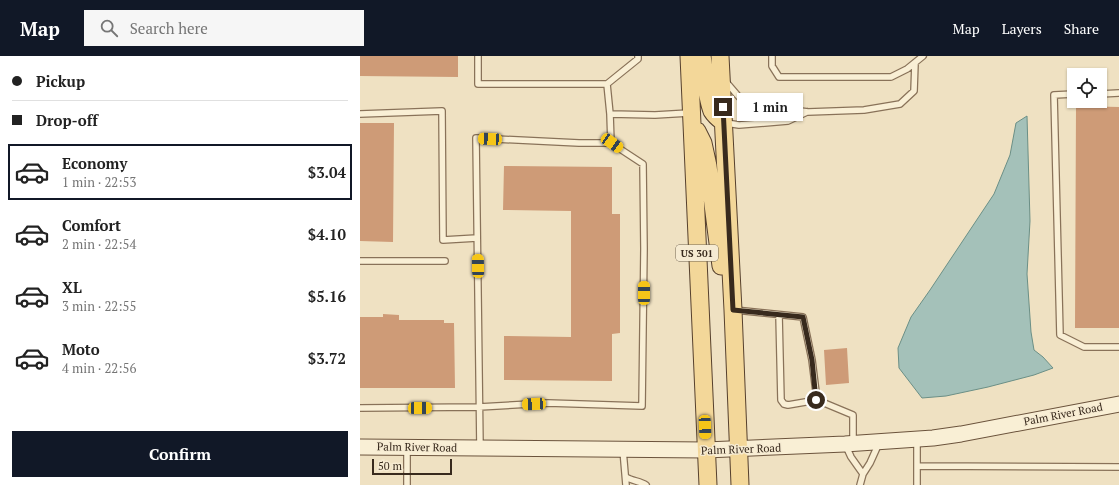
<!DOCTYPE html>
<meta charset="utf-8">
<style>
:root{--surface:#fff;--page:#f6f6f6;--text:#222;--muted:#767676;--line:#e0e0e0;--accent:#111827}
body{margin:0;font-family:"PT Serif",serif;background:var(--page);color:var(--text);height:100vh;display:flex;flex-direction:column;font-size:15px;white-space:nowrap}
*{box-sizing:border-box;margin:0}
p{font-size:13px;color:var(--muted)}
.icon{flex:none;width:22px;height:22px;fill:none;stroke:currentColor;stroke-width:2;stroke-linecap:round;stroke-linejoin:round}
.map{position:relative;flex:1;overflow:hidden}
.side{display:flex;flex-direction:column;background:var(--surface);width:360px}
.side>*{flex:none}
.hud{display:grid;align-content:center;height:88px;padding:0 12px;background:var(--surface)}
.tools{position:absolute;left:707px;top:12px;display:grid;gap:8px}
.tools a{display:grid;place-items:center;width:40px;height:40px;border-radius:0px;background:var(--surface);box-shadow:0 1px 3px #0004;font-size:20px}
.scale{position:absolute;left:12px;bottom:10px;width:80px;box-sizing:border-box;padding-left:4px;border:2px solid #382a1d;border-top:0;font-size:11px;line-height:14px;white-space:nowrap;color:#382a1d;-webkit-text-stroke:3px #f6ebd2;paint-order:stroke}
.end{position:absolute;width:18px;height:18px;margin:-9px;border:5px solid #382a1d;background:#fff;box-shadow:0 0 0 2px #fff}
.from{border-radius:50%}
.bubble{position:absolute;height:28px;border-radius:0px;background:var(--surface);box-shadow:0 1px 3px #0004;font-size:13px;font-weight:600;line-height:28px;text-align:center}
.car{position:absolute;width:12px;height:24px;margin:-12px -6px;border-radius:5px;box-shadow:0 0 3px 1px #0007;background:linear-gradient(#f5c518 24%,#345 0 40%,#f5c518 0 76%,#345 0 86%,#f5c518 0)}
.hud b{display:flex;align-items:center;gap:14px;height:38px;font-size:15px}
.hud b+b{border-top:1px solid var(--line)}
.hud i{width:10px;height:10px;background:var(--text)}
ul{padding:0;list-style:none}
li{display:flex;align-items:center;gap:12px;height:56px;margin:0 8px 6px;padding:0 4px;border:2px solid transparent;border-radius:0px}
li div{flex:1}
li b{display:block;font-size:15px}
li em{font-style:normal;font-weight:600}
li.active{border-color:var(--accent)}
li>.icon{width:36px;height:36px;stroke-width:1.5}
.primary-button{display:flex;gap:8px;margin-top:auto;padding:8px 12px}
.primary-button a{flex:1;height:46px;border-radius:0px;background:var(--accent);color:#fff;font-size:16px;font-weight:600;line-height:46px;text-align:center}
header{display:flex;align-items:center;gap:24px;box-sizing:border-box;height:56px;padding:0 20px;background:var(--accent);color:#fff}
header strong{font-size:19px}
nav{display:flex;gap:22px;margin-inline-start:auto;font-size:14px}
.search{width:280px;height:36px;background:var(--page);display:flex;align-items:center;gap:10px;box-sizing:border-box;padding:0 14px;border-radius:0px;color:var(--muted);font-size:15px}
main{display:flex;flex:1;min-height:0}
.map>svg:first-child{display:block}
.water{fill:#a4c1b9;stroke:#6b8f86}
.building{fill:#ce9b77}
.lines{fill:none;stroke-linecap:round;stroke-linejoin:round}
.lane-casing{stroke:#897259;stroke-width:8}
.secondary-casing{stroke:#6b533c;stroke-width:17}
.primary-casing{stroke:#56402d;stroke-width:19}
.lane{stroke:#f9efd5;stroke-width:5.5}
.secondary{stroke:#f9efd5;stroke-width:15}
.primary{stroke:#f3d799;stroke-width:17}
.route{stroke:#382a1d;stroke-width:5}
.labels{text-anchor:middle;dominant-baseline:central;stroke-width:3;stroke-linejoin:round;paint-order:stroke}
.shield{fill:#f6ebd2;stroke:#716453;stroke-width:1}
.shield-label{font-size:10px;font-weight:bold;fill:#382a1d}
.street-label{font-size:11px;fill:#382a1d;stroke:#f6ebd2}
</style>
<header>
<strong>Map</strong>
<div class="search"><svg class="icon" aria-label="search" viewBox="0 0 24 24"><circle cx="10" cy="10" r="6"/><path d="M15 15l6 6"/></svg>Search here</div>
<nav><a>Map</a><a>Layers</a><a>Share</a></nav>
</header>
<main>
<section class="side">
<div class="hud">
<b><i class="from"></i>Pickup</b>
<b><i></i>Drop-off</b>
</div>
<ul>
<li class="active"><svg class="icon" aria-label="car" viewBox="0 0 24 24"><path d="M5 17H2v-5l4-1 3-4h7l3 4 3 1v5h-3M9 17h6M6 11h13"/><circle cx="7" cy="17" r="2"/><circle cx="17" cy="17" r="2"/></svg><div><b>Economy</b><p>1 min · 22:53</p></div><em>$3.04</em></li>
<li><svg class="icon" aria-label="car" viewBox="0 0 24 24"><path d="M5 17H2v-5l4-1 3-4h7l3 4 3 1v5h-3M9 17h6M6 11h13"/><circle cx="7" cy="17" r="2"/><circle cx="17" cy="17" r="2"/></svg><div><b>Comfort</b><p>2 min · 22:54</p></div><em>$4.10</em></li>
<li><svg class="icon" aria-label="car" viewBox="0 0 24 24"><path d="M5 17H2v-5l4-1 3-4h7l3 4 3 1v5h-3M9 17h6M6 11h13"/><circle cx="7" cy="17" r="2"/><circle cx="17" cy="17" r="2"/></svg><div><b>XL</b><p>3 min · 22:55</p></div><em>$5.16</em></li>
<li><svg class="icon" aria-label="car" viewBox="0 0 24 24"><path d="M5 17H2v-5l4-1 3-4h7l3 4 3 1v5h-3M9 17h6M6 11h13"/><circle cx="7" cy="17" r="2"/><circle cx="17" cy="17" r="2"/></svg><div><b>Moto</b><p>4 min · 22:56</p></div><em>$3.72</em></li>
</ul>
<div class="primary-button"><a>Confirm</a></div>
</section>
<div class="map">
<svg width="759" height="429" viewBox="0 0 759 429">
<rect width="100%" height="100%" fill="#efe1c2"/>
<path class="water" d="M667 60 670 165 667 218 671 276 674 294 683 301 693 312 674 319 628 331 586 340 562 342 539 312 538 292 551 261 570 234 634 138 650 99 656 67Z"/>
<path class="building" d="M0 0H98V21L0 20Z
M716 50 759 51V272H715Z
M0 67H34L33 186 0 185Z
M144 110 252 111V158H260V277L252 278V325L144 324V280L211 281V155L143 154Z
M23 258 39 259V264H84V267H94L95 332H0V261H23Z
M487 292 489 327 466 329 464 294Z"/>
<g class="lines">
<defs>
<path id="lane" d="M118 0V28H247
M412 0V10L419 21H531L547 13 563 0
M367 27 379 41 394 49 448 56 504 54 540 48 554 35 555 7
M714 38 694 39 700 279 724 291H759
M740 38 759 37
M0 58 82 55 83 184 117 182
M250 58 247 28 278 3V0
M366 67 379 69 428 65 447 56
M0 205H85
M375 254 443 261 452 304 457 344 493 359V386
M419 259 421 344 424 348 428 349 457 344
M0 352 119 351 188 347 282 350 284 193 283 108 251 87
M557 385V410
M485 388 491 401 503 418 510 407 519 387
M120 392 116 82 219 87H251L250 58 295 59 329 57
M263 394 266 429
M266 421C272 425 280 425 286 429
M47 429V392
M500 429 503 418
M557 429V410L759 411"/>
<path id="secondary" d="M0 391 346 394 485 388 573 382 601 378 759 348"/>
<path id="primary" d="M329 0 348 429
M342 0C345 16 346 40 352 55 355 60 359 63 363 66
M360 0 373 254 380 429
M337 75 343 87 348 110 361 210"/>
</defs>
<use href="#lane" class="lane-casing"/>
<use href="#secondary" class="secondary-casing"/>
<use href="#primary" class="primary-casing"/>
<use href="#lane" class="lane"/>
<use href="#secondary" class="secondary"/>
<use href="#primary" class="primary"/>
</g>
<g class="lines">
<path class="route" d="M363 51 373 254 443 261 452 304 456 344"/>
</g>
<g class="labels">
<rect class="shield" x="316" y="189" width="42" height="16" rx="3"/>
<g class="shield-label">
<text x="337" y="197">US 301</text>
</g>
<g class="street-label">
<text transform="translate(703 358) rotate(-11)">Palm River Road</text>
<text transform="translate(57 391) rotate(1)">Palm River Road</text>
<text transform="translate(381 393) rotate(-2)">Palm River Road</text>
</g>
</g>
</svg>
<div class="tools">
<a><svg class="icon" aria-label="locate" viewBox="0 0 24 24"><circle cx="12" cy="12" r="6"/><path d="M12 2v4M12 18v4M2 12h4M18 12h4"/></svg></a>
</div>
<div class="scale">50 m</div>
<i class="end from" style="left:456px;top:344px"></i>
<i class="end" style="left:363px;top:51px"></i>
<div class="bubble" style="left:377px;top:37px;width:66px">1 min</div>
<i class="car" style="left:130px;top:83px;rotate:273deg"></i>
<i class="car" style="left:252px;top:87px;rotate:124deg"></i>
<i class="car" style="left:118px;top:210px;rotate:359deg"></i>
<i class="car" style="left:284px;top:237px;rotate:0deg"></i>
<i class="car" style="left:174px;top:348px;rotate:267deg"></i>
<i class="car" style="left:60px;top:352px;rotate:89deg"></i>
<i class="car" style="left:345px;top:371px;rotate:178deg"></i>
</div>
</main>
